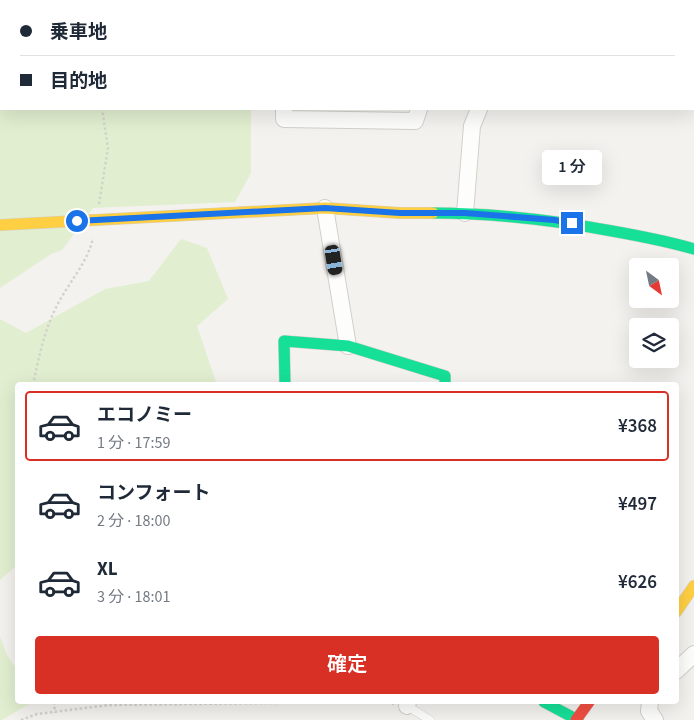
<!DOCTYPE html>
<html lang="ja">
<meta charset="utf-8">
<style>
:root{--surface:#fff;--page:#f6f6f7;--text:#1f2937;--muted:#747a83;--line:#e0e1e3;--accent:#d93025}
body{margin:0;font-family:"Source Sans 3","Noto Sans JP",sans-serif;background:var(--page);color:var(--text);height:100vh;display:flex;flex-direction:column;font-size:19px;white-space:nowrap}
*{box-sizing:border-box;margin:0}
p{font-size:16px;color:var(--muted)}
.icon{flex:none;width:28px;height:28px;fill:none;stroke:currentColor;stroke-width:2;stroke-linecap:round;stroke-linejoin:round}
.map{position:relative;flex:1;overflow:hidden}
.side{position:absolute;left:15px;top:382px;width:664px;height:322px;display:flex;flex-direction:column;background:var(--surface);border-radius:5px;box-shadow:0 5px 20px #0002}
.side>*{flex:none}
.guide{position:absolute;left:0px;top:0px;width:695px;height:110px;box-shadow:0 5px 20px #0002;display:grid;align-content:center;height:110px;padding:0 20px;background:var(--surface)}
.needle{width:32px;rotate:147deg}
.controls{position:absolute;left:629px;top:258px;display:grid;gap:10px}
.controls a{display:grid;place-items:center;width:50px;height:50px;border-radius:5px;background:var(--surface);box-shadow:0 5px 20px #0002;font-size:25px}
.end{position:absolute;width:22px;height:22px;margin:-11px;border:6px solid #1a73e8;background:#fff;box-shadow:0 0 0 2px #fff}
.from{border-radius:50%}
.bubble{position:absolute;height:35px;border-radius:5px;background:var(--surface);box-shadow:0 5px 20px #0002;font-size:16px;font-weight:600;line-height:35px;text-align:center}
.car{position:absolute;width:15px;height:30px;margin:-15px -8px;border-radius:6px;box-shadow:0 0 4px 1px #0007;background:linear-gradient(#222 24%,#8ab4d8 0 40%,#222 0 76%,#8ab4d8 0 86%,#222 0)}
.guide b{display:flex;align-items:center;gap:18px;height:48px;font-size:19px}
.guide b+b{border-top:1px solid var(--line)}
.guide i{width:12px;height:12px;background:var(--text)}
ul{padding:9px 0 0;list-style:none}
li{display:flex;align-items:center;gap:15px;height:70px;margin:0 10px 8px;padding:0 10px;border:2px solid transparent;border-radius:5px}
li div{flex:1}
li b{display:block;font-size:19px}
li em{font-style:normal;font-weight:600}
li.active{border-color:var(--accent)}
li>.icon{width:45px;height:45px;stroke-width:1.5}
.cta{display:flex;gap:10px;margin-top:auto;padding:10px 20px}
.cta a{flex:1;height:58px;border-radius:5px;background:var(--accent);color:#fff;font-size:20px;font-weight:600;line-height:58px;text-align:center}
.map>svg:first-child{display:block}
.green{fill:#e1eecf}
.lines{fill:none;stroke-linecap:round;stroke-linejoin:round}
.lane-casing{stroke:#d2d0cb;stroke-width:9}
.street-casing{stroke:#d2d0cb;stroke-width:18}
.fast-casing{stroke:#d3cfc5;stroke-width:12}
.slow-casing{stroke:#d3cfc5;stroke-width:12}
.jam-casing{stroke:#d3cfc5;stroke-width:12}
.path{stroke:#d3d2cc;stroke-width:2.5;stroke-dasharray:2.5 2.5;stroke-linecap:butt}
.lane{stroke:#fdfdfc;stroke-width:8}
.street{stroke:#fdfdfc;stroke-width:16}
.fast{stroke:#16e098;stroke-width:11}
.slow{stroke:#ffcf43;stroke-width:11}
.jam{stroke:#f24e42;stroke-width:11}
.route{stroke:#1a73e8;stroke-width:6}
</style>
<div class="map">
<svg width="694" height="720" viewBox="0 0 694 720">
<rect width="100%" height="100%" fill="#f4f2ee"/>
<path class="green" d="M0 0 43 1H1V109H251V173L235 202 93 208 62 250 51 254 0 288Z
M181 239 207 248 228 299 197 326 217 385H18L17 565 0 580V319L26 333 105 289 149 281Z
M0 637 7 655 17 670 18 702 31 703 2 720H0Z"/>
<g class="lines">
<defs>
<path id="lane" d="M407 706 430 720"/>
<path id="street" d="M283 0V1
M510 0 514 1
M450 1V0
M545 1V0
M284 109V119L415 121 419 109
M325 208 348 346
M465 213 472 126 479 109
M676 671 694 654
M650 702 649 711 655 720
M407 706 408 702"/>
<path id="fast" d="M433 213C493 213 552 220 612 231 640 236 667 241 694 249
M285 385 284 341 348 346 445 376V385
M544 702 578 720"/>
<path id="slow" d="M0 225 325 208 400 213H433
M676 612 694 586"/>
<path id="jam" d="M576 720 589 702"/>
</defs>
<use href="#lane" class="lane-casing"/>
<use href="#street" class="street-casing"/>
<use href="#fast" class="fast-casing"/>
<use href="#slow" class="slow-casing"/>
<use href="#jam" class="jam-casing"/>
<path class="path" d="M60 0 61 1
M681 1 682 0
M99 204 108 148 102 109
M33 385C39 356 45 326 60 300 71 280 88 261 93 238
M54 702 55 713
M387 702 394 704
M21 720 37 714 109 705 351 702"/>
<use href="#lane" class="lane"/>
<use href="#street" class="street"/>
<use href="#fast" class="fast"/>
<use href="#slow" class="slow"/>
<use href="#jam" class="jam"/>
</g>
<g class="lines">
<path class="route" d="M77 221 325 208 400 213H465L554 220 572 223"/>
</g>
</svg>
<div class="controls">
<a><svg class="needle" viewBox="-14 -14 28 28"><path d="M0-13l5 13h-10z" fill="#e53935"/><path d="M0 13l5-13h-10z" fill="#747a83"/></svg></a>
<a><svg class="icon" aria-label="layers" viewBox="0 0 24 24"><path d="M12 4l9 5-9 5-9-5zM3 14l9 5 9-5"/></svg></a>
</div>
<i class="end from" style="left:77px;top:221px"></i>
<i class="end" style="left:572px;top:223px"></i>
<div class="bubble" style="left:542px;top:150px;width:60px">1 分</div>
<i class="car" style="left:334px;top:260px;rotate:171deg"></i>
<div class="guide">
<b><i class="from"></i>乗車地</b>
<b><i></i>目的地</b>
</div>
<section class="side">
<ul>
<li class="active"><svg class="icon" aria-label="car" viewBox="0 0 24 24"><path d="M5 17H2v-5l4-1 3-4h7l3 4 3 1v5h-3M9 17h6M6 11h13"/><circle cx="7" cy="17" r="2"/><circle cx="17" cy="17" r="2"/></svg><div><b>エコノミー</b><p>1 分 · 17:59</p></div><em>¥368</em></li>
<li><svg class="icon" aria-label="car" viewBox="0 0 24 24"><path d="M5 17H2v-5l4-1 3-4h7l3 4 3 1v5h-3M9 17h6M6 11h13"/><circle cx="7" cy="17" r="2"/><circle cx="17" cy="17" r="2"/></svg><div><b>コンフォート</b><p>2 分 · 18:00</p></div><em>¥497</em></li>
<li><svg class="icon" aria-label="car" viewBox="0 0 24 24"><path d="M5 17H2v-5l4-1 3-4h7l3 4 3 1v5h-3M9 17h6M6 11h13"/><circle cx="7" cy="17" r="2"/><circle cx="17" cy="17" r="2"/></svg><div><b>XL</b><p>3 分 · 18:01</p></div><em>¥626</em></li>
</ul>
<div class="cta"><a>確定</a></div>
</section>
</div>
